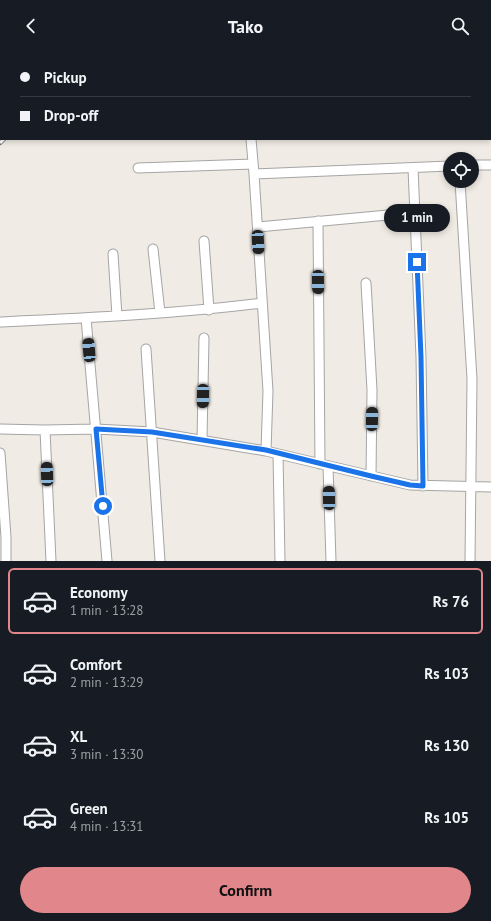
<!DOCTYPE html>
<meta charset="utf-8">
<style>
:root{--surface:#171b24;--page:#20242c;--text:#f1f3f6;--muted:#9ea1a6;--line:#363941;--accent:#e1868a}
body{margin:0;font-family:"PT Sans",sans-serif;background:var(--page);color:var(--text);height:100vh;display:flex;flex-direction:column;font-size:15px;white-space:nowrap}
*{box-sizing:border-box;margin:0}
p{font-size:13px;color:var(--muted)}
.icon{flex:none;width:22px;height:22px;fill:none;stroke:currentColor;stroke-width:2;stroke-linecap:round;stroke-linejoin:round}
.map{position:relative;height:509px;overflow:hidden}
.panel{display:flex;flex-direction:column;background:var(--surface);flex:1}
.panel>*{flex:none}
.top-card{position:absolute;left:0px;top:0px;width:491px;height:88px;box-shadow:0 2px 6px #0003;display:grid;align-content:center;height:88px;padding:0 20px;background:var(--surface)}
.fabs{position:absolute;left:443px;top:100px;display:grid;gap:8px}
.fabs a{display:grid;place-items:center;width:36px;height:36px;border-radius:50%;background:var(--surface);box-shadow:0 2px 6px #0003;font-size:20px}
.end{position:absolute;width:18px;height:18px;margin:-9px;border:5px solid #1a73e8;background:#fff;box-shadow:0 0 0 2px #fff}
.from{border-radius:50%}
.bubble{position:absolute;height:28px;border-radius:14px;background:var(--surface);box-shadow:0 2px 6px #0003;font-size:13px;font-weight:700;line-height:28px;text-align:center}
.car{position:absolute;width:12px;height:24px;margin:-12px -6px;border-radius:5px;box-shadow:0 0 3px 1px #0007;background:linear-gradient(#222 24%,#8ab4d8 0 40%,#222 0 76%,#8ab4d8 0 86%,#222 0)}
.top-card b{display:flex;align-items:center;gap:14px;height:38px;font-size:15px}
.top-card b+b{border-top:1px solid var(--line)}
.top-card i{width:10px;height:10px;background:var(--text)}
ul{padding:7px 0 0;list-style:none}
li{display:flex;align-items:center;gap:12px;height:66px;margin:0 8px 6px;padding:0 12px;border:2px solid transparent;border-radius:6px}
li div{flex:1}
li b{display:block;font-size:15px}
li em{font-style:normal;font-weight:700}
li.selected{border-color:var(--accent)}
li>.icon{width:36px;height:36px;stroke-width:1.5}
.primary-button{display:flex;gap:8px;margin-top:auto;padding:8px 20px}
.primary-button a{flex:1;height:46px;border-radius:24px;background:var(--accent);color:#111;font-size:16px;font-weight:700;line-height:46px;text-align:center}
header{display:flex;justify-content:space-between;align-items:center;height:52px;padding:0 20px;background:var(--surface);font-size:18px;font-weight:700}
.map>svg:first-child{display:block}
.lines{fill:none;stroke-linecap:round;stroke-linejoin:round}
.street-casing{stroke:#a5a5a5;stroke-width:11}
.street{stroke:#fff;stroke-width:9}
.rail-casing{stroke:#6c6c6c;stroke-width:4.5}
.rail{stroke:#fff;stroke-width:3;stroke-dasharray:9;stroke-linecap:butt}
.route{stroke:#1a73e8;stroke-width:5}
</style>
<header><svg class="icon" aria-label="back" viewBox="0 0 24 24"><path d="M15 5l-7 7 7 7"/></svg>Tako<svg class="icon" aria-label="search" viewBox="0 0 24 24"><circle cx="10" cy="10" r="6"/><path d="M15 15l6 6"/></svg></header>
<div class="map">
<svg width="491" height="509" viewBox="0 0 491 509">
<rect width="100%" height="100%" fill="#f0ebe4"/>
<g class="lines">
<defs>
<path id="street" d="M245 1V0
M490 62H491
M251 87 254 122 268 339 266 399
M472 113H491
M138 116 253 112
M413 116 421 305 423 434
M254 122 450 114
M460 129 472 327 470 509
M318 169 320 412
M258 175 388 163
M204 189 209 258
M153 197 160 261
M113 202 117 264
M366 231 372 338 371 424
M86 266 107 509
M0 270C87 266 175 262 262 251
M146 297 160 509
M0 377 45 378 96 377 152 380 266 399 410 433 491 435
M45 378 51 509
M202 388 204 286
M0 401 6 485V509
M278 402 280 509
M328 414 331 509"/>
</defs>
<use href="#street" class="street-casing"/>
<use href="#street" class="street"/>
<defs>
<path id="rail" d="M85 1 86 0
M0 91 4 87"/>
</defs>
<use href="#rail" class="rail-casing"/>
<use href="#rail" class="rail"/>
</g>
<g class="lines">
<path class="route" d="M103 454 96 377 152 380 266 398 371 424 410 433 423 434 421 305 417 210"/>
</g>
</svg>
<div class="fabs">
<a><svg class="icon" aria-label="locate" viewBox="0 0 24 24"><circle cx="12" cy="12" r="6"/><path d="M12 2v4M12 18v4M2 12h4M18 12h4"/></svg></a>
</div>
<i class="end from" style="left:103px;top:454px"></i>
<i class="end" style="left:417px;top:210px"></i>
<div class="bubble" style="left:384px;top:152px;width:66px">1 min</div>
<i class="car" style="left:258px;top:190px;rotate:177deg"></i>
<i class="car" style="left:318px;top:230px;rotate:179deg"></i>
<i class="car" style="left:89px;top:298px;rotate:355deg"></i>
<i class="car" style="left:203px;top:344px;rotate:181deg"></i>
<i class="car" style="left:372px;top:367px;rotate:1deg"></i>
<i class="car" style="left:47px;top:422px;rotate:358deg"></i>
<i class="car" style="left:329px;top:446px;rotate:359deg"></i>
<div class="top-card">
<b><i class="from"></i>Pickup</b>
<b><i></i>Drop-off</b>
</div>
</div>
<section class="panel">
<ul>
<li class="selected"><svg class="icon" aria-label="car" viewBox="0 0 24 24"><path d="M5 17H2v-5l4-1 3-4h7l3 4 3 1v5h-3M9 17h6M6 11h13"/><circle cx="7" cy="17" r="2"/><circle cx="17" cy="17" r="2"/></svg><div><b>Economy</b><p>1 min · 13:28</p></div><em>Rs 76</em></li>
<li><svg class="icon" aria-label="car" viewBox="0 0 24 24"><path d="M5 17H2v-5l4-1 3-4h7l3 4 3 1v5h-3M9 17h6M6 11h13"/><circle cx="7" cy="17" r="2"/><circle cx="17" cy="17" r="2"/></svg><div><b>Comfort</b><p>2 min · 13:29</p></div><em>Rs 103</em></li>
<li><svg class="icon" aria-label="car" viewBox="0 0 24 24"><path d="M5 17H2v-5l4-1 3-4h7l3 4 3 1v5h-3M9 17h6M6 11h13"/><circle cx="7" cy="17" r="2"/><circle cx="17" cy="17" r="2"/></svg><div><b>XL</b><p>3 min · 13:30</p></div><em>Rs 130</em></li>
<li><svg class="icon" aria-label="car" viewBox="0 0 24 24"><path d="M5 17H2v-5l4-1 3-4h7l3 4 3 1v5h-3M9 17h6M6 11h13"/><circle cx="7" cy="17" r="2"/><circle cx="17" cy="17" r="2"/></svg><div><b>Green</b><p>4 min · 13:31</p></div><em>Rs 105</em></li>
</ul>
<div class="primary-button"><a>Confirm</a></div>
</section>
